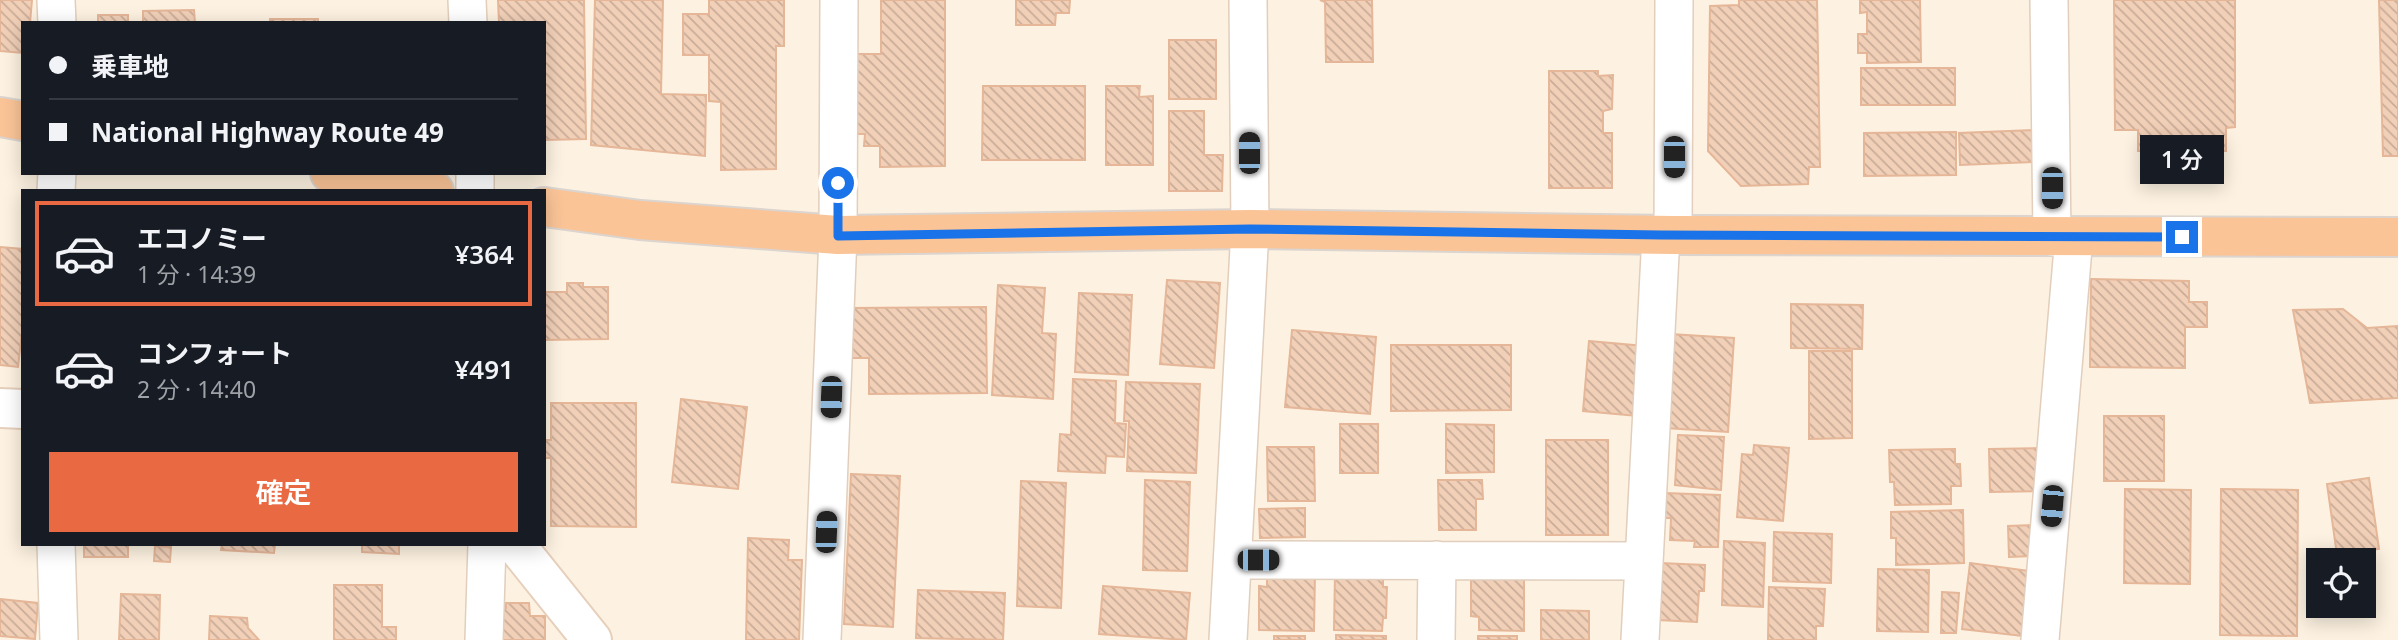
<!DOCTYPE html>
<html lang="ja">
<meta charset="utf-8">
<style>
:root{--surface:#171b24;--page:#20242c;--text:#f1f3f6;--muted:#9ea1a6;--line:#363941;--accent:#e96943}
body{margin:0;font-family:"Noto Sans","Noto Sans JP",sans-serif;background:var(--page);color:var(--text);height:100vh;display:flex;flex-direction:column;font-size:26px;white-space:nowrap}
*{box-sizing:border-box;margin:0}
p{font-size:23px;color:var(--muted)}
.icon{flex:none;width:38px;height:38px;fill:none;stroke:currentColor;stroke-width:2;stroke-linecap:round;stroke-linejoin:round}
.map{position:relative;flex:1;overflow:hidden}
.details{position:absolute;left:21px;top:189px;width:525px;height:357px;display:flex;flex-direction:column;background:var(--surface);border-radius:0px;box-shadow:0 4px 18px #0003}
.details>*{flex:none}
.guide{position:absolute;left:21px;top:21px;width:525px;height:154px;border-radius:0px;box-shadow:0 4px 18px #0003;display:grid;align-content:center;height:154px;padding:0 28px;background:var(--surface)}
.tools{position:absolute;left:2306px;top:548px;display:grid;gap:14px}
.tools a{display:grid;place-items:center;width:70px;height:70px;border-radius:0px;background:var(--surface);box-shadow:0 4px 18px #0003;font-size:35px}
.end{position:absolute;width:32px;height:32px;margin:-16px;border:9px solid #1a73e8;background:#fff;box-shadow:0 0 0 4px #fff}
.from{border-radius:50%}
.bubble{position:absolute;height:49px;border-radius:0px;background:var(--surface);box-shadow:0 4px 18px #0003;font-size:23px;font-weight:600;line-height:49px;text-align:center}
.car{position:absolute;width:21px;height:42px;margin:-21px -10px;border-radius:9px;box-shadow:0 0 5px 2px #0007;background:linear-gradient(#222 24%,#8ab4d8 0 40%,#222 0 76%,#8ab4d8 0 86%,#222 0)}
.guide b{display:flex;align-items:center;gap:24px;height:66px;font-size:26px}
.guide b+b{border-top:2px solid var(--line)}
.guide i{width:18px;height:18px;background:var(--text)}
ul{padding:12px 0 0;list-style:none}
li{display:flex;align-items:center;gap:21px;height:105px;margin:0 14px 10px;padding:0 14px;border:4px solid transparent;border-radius:0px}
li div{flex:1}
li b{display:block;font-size:26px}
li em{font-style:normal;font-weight:600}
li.selected{border-color:var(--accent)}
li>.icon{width:63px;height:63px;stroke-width:1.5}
.action{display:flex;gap:14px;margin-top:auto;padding:14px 28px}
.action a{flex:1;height:80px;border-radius:0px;background:var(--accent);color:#fff;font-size:28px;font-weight:600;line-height:80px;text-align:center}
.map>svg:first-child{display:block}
.building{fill:url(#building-back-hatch);stroke:#e5b698;stroke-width:2}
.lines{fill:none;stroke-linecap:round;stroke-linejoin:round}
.minor-casing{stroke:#e1cebd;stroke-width:40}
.secondary-casing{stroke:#e6cfbb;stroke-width:42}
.trunk-casing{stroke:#dbd4cf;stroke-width:42}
.minor{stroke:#fff;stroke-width:37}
.secondary{stroke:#fff;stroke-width:38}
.trunk{stroke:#fac497;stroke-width:38}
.route{stroke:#1a73e8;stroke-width:9}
</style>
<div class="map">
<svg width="2398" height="640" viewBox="0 0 2398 640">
<defs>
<pattern id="building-back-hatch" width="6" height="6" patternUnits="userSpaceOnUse" patternTransform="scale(1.75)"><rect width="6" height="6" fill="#f2d0b8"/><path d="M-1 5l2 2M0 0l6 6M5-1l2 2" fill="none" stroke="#c9ac98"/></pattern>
</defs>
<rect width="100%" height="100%" fill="#fdf2e1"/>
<path class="building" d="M0 0H32L30 23H23V53L0 51Z
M498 0H584L586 139 544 140V23H499Z
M595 0H663L661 94 706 95 705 156 591 145Z
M709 0H784V46H776V169L721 170V102L709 101V55H683V14H709Z
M881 0H945V166L880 167V146H864L865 134H850V54H881Z
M1016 0H1070L1069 13H1056L1055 25H1016Z
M1320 0H1372L1373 62H1326L1325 2Z
M1739 0H1817L1820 167H1809L1808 184 1741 186 1708 151 1710 6 1739 5Z
M1860 0H1920L1921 62 1867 63V53H1858V34H1867V12L1860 13Z
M2114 0H2235V127L2226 128V151H2138V130H2115Z
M2379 0H2398V156H2383Z
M194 10 195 23H143V11Z
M98 15H128V23H98Z
M270 19H318V23H270Z
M1169 40H1216V99H1169Z
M1861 68H1955V105H1861Z
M1549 71H1598V76L1613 75 1612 109 1603 111V133H1612V188H1549Z
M983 86H1085V160H982Z
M1106 86H1140L1139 97 1153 96V165H1106Z
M1169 111H1204V155H1223L1222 191H1169Z
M2035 130 2036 162 1960 165 1959 133Z
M1956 132V175L1864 176V133Z
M0 247 23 249V324L18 367 0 365Z
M2091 279 2189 281V302H2207V327H2185V368L2090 367Z
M1167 280 1220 283 1214 368 1160 364Z
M567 283H583V287H608V339L544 340V292H567Z
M998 285 1045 288 1042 333 1056 334 1053 399 992 395Z
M1079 293 1132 295 1128 375 1075 372Z
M1791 304 1863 305 1862 349 1791 348Z
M986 307 987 393 869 394V358H848V308Z
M2343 309 2367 328 2398 326V398L2310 403 2293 310Z
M1292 330 1376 337 1370 414 1285 407Z
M1670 334 1734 338 1728 432 1665 428Z
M1589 341 1644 346 1637 416 1583 411Z
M1391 345H1511V410L1391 411Z
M1809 351H1852V438L1809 439Z
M1073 379 1116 381 1115 423 1126 424 1124 457 1106 456 1105 473 1058 471 1060 434 1071 435Z
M1126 382 1200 384 1196 473 1127 471 1129 421H1124Z
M681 399 747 407 738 489 672 482Z
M551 403H636V527L551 526V458H544V440H551Z
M2104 416H2164V481H2104Z
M1340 424H1378V473H1340Z
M1446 424 1494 425V472L1446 473Z
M1678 435 1724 437 1721 490 1675 485Z
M1546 440H1608V535H1546Z
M1754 445 1789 448 1783 521 1737 517 1742 454 1753 455Z
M1267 447H1314L1315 501H1268Z
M2044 448 2045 491 1990 492 1989 449Z
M1955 449V464H1960L1961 486H1951V504L1895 505 1894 482H1890L1889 450Z
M851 474 900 476 893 627 844 624Z
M2369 478 2379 549 2337 555 2327 484Z
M1145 480 1190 482 1187 571 1143 570Z
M1438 480H1482L1483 499H1476V530H1439Z
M1021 481 1066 483 1061 608 1017 606Z
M2125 489 2191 490 2190 584 2124 583Z
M2221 489 2298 490 2297 636 2220 635Z
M1664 493 1720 495 1718 547H1694L1695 541 1670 540 1671 518H1663Z
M1305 508V537L1260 538 1259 509Z
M1963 510 1964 563 1896 565V538H1891V512Z
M2034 525V556L2009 557 2008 526Z
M1774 532 1832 534 1831 583 1773 581Z
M748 538 789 540 788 560H802L799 640H746Z
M1724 541 1765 543 1763 607 1722 605Z
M84 544H128V557H84Z
M222 544H275L274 553 221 550Z
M357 544H399V554L362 552V545Z
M155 546 171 547 170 562 154 561Z
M1660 563 1705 565 1704 591H1699L1697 622 1658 620Z
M1970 563 2030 571 2022 636 1962 629Z
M1878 569 1929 570 1928 632 1877 631Z
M1471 571 1524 572V631L1479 630V617L1471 616Z
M1315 572 1314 631 1259 630V586L1267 587V576Z
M1335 572H1383V587H1387L1386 618H1383L1382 631 1334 630Z
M334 585H382V627H396V640H334Z
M1103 586 1190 593 1186 640 1099 634Z
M1769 587 1825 589 1823 626H1816V640H1768Z
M918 590 1005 593 1003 640 916 638Z
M1942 592 1959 593 1956 633H1941Z
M121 594 160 595 159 640H119Z
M0 599 38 603 35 639 0 636Z
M506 603H529L530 616H545V640H496V608H506Z
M1541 610 1589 611V640H1541Z
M210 616 247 618 248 628 259 640H209Z
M1336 635 1386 636V640H1336Z
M1274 636H1305V640H1274Z
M1478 636H1517V640H1478Z"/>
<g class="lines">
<defs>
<path id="minor" d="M56 0 57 23
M467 0 468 23
M2049 0 2052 237
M475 173V191
M56 191 57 173
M1673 235 1674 0
M56 544 59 640
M1233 560 1643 561
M484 640 487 544
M822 640 838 235 839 0
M1228 640 1250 229 1248 0
M1436 640 1437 560
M1640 640 1661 235
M2040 640 2074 236"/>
<path id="secondary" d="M0 408 23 409
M515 544 592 640"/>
<path id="trunk" d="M0 117 23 121
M330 173 434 191
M544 207 640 220 838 235 1250 229 1673 235 2398 237"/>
</defs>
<use href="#minor" class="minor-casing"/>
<use href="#secondary" class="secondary-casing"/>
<use href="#trunk" class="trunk-casing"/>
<use href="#minor" class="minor"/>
<use href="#secondary" class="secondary"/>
<use href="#trunk" class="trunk"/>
</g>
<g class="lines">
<path class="route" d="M838 183V236L1250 229 1661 235 2182 237"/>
</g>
</svg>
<div class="tools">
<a><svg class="icon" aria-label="locate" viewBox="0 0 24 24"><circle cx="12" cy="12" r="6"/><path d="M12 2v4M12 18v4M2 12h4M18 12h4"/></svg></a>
</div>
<i class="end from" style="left:838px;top:183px"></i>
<i class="end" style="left:2182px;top:237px"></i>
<div class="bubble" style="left:2140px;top:135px;width:84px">1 分</div>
<i class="car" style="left:1249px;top:153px;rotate:0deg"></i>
<i class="car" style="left:1674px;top:157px;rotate:180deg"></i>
<i class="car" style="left:2052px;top:188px;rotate:180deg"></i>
<i class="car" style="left:831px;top:397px;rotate:182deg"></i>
<i class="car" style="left:2052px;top:506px;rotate:185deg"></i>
<i class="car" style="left:826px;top:532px;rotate:2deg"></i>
<i class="car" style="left:1258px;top:560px;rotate:90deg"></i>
<div class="guide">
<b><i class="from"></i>乗車地</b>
<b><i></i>National Highway Route 49</b>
</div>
<section class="details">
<ul>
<li class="selected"><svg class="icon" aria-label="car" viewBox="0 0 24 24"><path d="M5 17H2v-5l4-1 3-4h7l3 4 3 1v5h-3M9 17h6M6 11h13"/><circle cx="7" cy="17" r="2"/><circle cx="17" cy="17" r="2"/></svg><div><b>エコノミー</b><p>1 分 · 14:39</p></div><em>¥364</em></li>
<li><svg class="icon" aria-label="car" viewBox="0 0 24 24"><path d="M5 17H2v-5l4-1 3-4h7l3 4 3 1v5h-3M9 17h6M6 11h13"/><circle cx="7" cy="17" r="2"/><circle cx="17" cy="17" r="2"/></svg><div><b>コンフォート</b><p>2 分 · 14:40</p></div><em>¥491</em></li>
</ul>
<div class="action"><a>確定</a></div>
</section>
</div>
